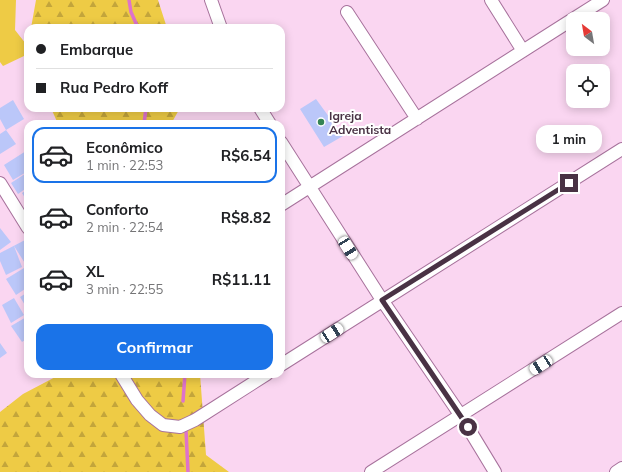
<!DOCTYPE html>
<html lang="pt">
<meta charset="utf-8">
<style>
:root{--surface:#fff;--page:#f2f2f2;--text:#202124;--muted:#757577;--line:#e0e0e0;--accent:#1a73e8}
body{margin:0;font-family:Mulish,sans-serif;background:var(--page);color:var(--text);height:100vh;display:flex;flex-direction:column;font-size:15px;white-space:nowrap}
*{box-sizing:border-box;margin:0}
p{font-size:13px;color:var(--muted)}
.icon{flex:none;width:22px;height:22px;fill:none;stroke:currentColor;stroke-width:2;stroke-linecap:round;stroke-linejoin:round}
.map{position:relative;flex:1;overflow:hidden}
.panel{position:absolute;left:24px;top:120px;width:261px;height:258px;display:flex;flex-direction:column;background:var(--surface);border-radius:12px;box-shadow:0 2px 10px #0003}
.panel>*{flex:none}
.banner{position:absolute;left:24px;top:24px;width:261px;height:88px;border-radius:12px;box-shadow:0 2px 10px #0003;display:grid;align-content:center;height:88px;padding:0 12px;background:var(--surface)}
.needle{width:26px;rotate:329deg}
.tools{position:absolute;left:566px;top:12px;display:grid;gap:8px}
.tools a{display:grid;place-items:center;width:44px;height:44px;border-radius:8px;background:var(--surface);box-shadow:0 2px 10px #0003;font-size:20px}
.end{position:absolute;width:18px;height:18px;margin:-9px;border:5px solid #493244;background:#fff;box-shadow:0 0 0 2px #fff}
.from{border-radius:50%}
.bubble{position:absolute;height:28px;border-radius:12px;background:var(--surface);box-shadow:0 2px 10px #0003;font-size:13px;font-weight:700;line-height:28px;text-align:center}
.car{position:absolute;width:12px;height:24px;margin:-12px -6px;border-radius:5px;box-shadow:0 0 3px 1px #0007;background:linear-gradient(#fff 24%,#345 0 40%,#fff 0 76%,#345 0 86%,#fff 0)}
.banner b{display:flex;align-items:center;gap:14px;height:38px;font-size:15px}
.banner b+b{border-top:1px solid var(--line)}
.banner i{width:10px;height:10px;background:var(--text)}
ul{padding:7px 0 0;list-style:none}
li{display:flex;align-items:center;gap:12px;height:56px;margin:0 8px 6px;padding:0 4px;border:2px solid transparent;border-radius:12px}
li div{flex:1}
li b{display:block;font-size:15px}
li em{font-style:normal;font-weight:700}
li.current{border-color:var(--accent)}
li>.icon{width:36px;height:36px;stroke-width:1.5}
.action{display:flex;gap:8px;margin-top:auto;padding:8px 12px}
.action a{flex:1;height:46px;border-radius:12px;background:var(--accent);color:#fff;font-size:16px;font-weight:700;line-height:46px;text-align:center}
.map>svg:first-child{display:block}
.green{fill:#eecb45}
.forest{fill:url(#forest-firs)}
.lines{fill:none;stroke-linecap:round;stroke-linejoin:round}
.stream{stroke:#de73cb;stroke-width:3.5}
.building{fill:#bbc7f9}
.minor-casing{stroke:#a7729c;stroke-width:14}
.minor{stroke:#fff;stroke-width:12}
.route{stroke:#493244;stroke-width:5}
.poi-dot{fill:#358455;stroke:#fff;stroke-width:1.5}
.labels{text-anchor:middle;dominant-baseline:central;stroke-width:4;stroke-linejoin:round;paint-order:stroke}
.poi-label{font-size:12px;font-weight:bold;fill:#493244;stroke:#fff;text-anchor:start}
</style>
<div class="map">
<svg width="622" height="472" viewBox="0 0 622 472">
<defs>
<pattern id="forest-firs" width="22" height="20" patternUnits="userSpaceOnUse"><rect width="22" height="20" fill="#eecb45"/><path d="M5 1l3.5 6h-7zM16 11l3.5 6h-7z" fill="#c3a53b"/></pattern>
</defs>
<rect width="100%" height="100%" fill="#fad6f1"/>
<path class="green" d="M0 0H16L15 30 26 44 24 56 3 66 0 62Z"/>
<path class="forest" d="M36 0H158L167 28H31Z
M51 108H180L171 124H58Z
M61 374H200L206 455 229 472H0V412L23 394Z"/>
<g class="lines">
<path class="stream" d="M129 0 131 12 138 28
M144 124 146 108
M183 401 185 374
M186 430 188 472"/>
</g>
<path class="building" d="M316 99 343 136 324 147 300 109Z
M13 100 24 119 6 130 0 119V108Z
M6 130 16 144 0 154V134Z
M26 151 28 155V171L13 180 4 165Z
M28 172V187L18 194 11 183Z
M28 189V203L22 193Z
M0 228 11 242 0 250Z
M27 239 28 268 14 246 22 267 6 275 0 261V253Z
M24 268 28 274V287L16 295 6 279Z
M28 292V310L20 297Z
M14 298 24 315 11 323 2 305Z
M28 316V338L22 342 11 326Z
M0 343 7 353 0 358Z"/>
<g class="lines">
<defs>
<path id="minor" d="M211 0 221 28
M491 0 523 51
M347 12 417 119
M573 19 603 0
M260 108 270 124
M281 142 382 300 461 416 495 472
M0 183 28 228
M281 205 573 19
M281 365 622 149
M121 374 137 400 150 415 163 425 180 427 195 420 267 374
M371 472 622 313
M616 472 622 468"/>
</defs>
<use href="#minor" class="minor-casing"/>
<use href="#minor" class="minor"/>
</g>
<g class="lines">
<path class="route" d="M468 427 382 300 569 183"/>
</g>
<circle class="poi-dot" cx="321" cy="122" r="4"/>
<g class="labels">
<g class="poi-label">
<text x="329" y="115">Igreja<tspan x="329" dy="14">Adventista</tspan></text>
</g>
</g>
</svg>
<div class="tools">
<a><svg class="needle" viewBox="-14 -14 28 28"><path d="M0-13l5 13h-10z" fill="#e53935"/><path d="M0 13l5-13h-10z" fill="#757577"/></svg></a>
<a><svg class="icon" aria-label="locate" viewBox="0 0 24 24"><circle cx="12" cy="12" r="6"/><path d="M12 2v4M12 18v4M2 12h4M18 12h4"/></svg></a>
</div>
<i class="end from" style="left:468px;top:427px"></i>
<i class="end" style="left:569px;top:183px"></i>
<div class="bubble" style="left:536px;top:125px;width:66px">1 min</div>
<i class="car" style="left:348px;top:248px;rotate:148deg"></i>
<i class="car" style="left:332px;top:333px;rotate:57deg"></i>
<i class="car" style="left:541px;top:365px;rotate:237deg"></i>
<div class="banner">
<b><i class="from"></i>Embarque</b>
<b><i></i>Rua Pedro Koff</b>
</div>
<section class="panel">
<ul>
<li class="current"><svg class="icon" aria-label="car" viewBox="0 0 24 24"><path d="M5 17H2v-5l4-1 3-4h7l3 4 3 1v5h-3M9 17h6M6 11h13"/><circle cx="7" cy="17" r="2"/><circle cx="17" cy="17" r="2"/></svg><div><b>Econômico</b><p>1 min · 22:53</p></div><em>R$6.54</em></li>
<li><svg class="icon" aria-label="car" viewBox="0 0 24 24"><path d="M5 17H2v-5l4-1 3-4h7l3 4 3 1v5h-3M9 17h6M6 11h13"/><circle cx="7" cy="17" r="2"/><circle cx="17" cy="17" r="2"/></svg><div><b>Conforto</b><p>2 min · 22:54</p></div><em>R$8.82</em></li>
<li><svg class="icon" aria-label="car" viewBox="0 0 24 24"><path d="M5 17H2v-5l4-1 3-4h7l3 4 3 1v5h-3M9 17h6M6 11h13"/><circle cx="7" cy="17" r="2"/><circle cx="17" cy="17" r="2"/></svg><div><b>XL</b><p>3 min · 22:55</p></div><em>R$11.11</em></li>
</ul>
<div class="action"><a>Confirmar</a></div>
</section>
</div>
